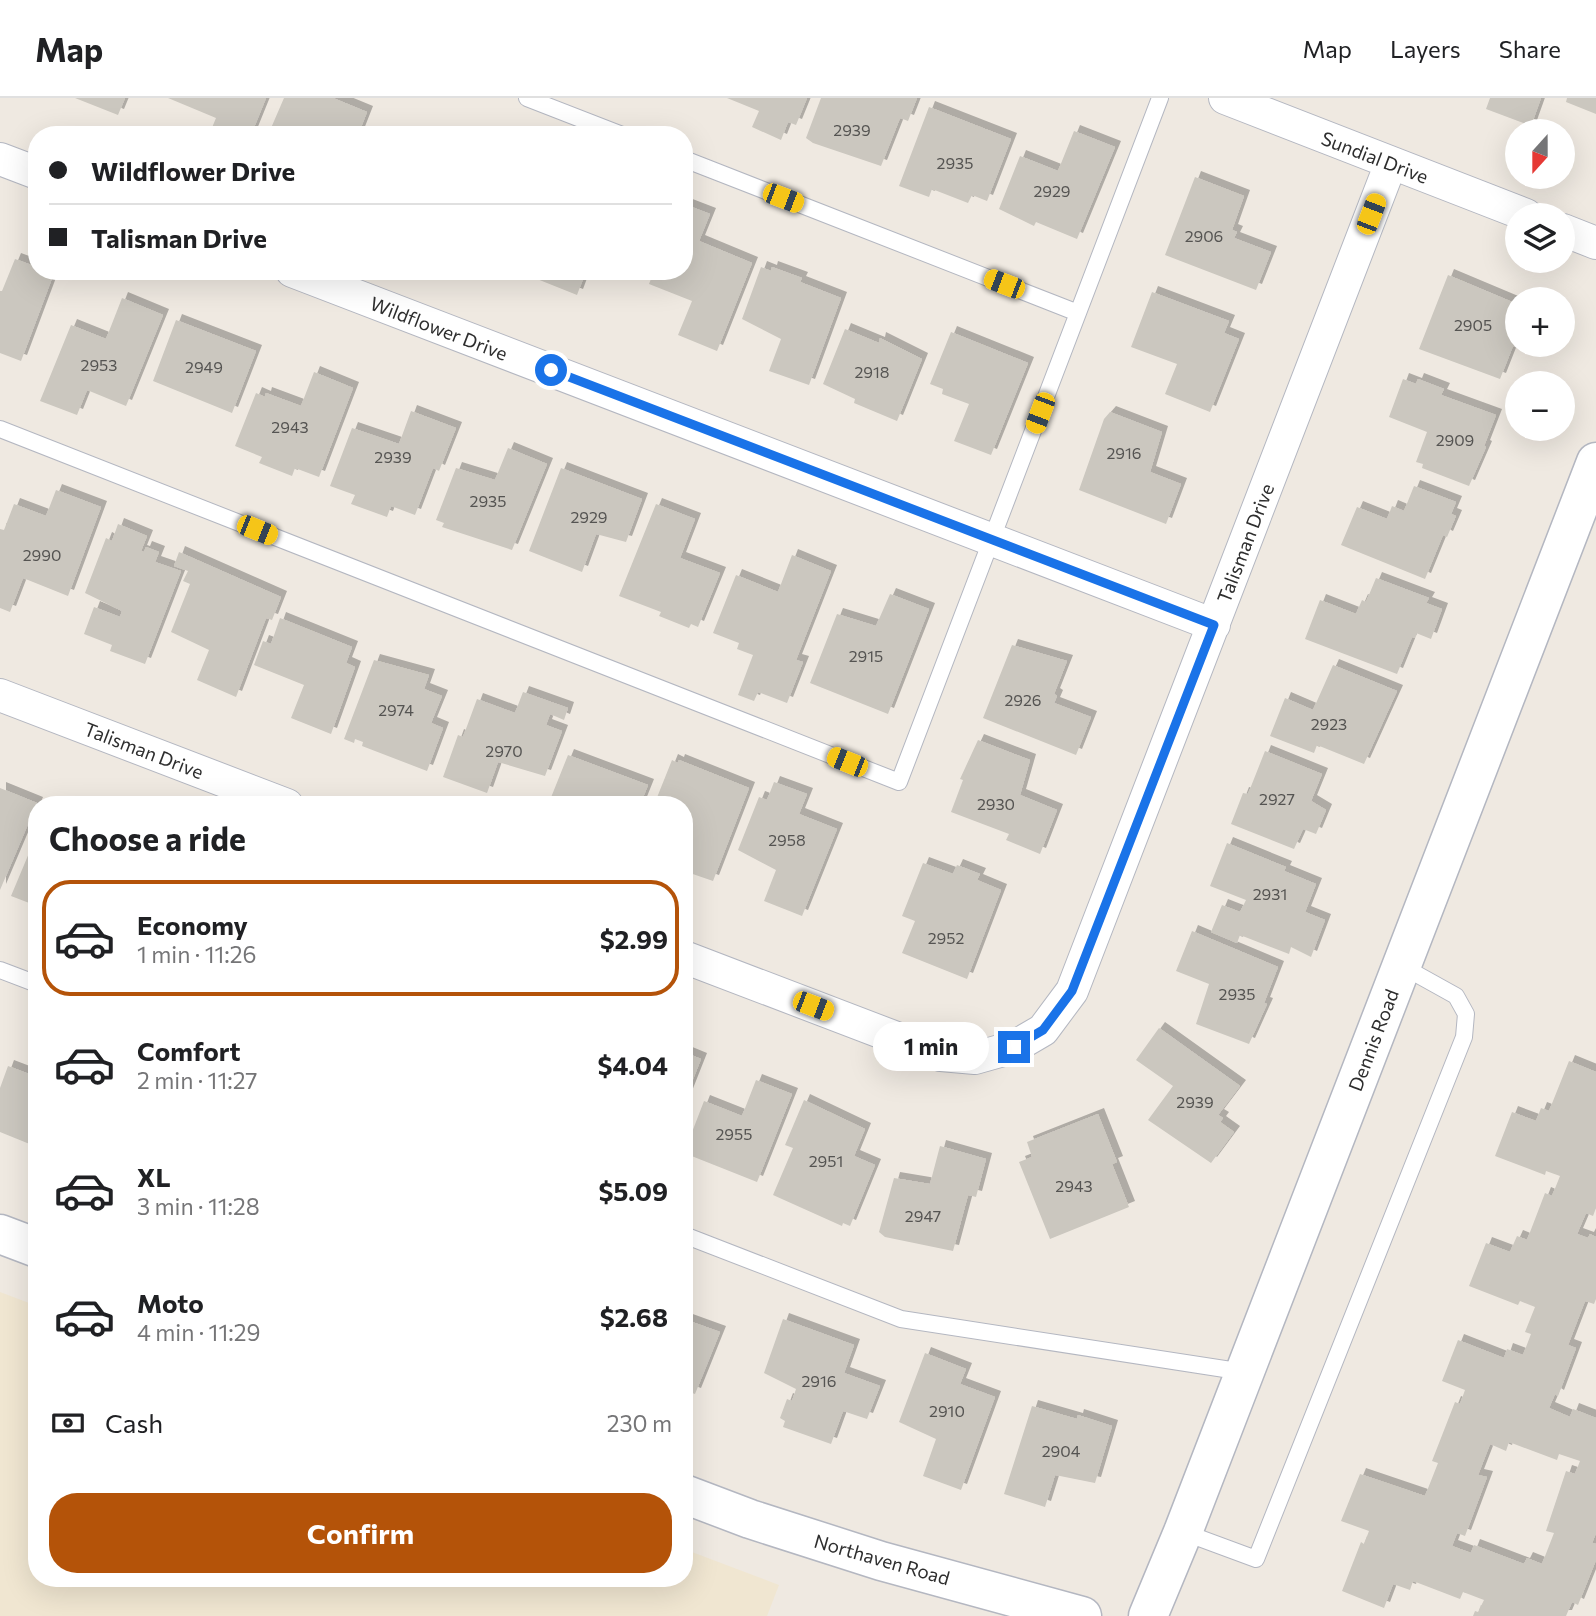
<!DOCTYPE html>
<meta charset="utf-8">
<style>
:root{--surface:#fff;--page:#f6f6f6;--text:#202124;--muted:#757577;--line:#e0e0e0;--accent:#b45309}
body{margin:0;font-family:Commissioner,sans-serif;background:var(--page);color:var(--text);height:100vh;display:flex;flex-direction:column;font-size:26px;white-space:nowrap}
*{box-sizing:border-box;margin:0}
p{font-size:23px;color:var(--muted)}
.icon{flex:none;width:38px;height:38px;fill:none;stroke:currentColor;stroke-width:2;stroke-linecap:round;stroke-linejoin:round}
.map{position:relative;flex:1;overflow:hidden}
.details{position:absolute;left:28px;top:698px;width:665px;height:791px;display:flex;flex-direction:column;background:var(--surface);border-radius:28px;box-shadow:0 7px 28px #0002}
.details>*{flex:none}
.guide{position:absolute;left:28px;top:28px;width:665px;height:154px;border-radius:28px;box-shadow:0 7px 28px #0002;display:grid;align-content:center;height:154px;padding:0 21px;background:var(--surface)}
.needle{width:46px;rotate:201deg}
.fabs{position:absolute;left:1505px;top:21px;display:grid;gap:14px}
.fabs a{display:grid;place-items:center;width:70px;height:70px;border-radius:50%;background:var(--surface);box-shadow:0 7px 28px #0002;font-size:35px}
.end{position:absolute;width:32px;height:32px;margin:-16px;border:9px solid #1a73e8;background:#fff;box-shadow:0 0 0 4px #fff}
.from{border-radius:50%}
.bubble{position:absolute;height:49px;border-radius:24px;background:var(--surface);box-shadow:0 7px 28px #0002;font-size:23px;font-weight:700;line-height:49px;text-align:center}
.car{position:absolute;width:21px;height:42px;margin:-21px -10px;border-radius:9px;box-shadow:0 0 5px 2px #0007;background:linear-gradient(#f5c518 24%,#345 0 40%,#f5c518 0 76%,#345 0 86%,#f5c518 0)}
.guide b{display:flex;align-items:center;gap:24px;height:66px;font-size:26px}
.guide b+b{border-top:2px solid var(--line)}
.guide i{width:18px;height:18px;background:var(--text)}
ul{padding:0;list-style:none}
li{display:flex;align-items:center;gap:21px;height:116px;margin:0 14px 10px;padding:0 7px;border:4px solid transparent;border-radius:28px}
li div{flex:1}
li b{display:block;font-size:26px}
li em{font-style:normal;font-weight:700}
li.current{border-color:var(--accent)}
li>.icon{width:63px;height:63px;stroke-width:1.5}
h2{padding:0 21px;font-size:32px;line-height:84px}
.pay{display:flex;align-items:center;gap:18px;height:77px;padding:0 21px;font-size:26px}
.pay p{margin-inline-start:auto}
.button{display:flex;gap:14px;margin-top:auto;padding:14px 21px}
.button a{flex:1;height:80px;border-radius:28px;background:var(--accent);color:#fff;font-size:28px;font-weight:700;line-height:80px;text-align:center}
header{display:flex;align-items:center;gap:42px;box-sizing:border-box;height:98px;padding:0 35px;background:var(--surface);border-bottom:2px solid var(--line)}
header strong{font-size:33px}
nav{display:flex;gap:38px;margin-inline-start:auto;font-size:24px}
.map>svg:first-child{display:block}
.education{fill:#f0e6d1}
.building{fill:#cbc7bf;fill-rule:evenodd;filter:url(#shadow)}
.lines{fill:none;stroke-linecap:round;stroke-linejoin:round}
.lane-casing{stroke:#b4b7c1;stroke-width:18}
.street-casing{stroke:#b4b7c1;stroke-width:34}
.secondary-casing{stroke:#b4b7c1;stroke-width:41}
.lane{stroke:#fff;stroke-width:16}
.street{stroke:#fff;stroke-width:32}
.secondary{stroke:#fff;stroke-width:38}
.route{stroke:#1a73e8;stroke-width:9}
.labels{text-anchor:middle;dominant-baseline:central;stroke-width:7;stroke-linejoin:round;paint-order:stroke}
.number-label{font-size:16px;fill:#555452}
.street-label{font-size:19px;fill:#2e2e2e;stroke:#fff}
</style>
<header>
<strong>Map</strong>
<nav><a>Map</a><a>Layers</a><a>Share</a></nav>
</header>
<div class="map">
<svg width="1596" height="1518" viewBox="0 0 1596 1518">
<defs>
<filter id="shadow"><feDropShadow dx="6" dy="-6" stdDeviation="0" flood-color="#0004"/></filter>
</defs>
<rect width="100%" height="100%" fill="#efe9e1"/>
<path class="education" d="M0 1194 37 1208V1480H684V1451L779 1487 767 1518H0Z"/>
<path class="building" d="M75 0H125L118 17Z
M168 0H266L251 37H209L216 20Z
M284 0H333L367 14 358 37H268Z
M727 0H807L796 27 788 24 781 42 752 29 759 13Z
M821 0H917L908 23 900 20 881 68 813 45 806 40Z
M1490 0H1541L1531 28 1486 11Z
M1567 0H1596V16L1566 4Z
M929 9 1011 41 987 103 972 97 968 105 932 91 929 99 899 88Z
M1074 33 1115 49 1077 141 1036 124 1034 128 999 111 1020 58 1058 73Z
M1195 79 1244 98 1232 132 1237 134 1234 140 1271 154 1256 192 1165 157Z
M684 106 710 116 699 143 752 165 717 253 678 237 692 203 649 186 654 173H684Z
M15 161 37 169V173L54 175 21 263 0 255V193H2Z
M761 169 771 173 772 169 802 180 800 184 841 200 809 287 769 273 781 241 742 221Z
M534 173H586L577 197 532 179Z
M1448 177 1517 206V247H1528L1526 253 1513 248 1500 281 1419 251Z
M1152 194 1229 223 1224 235 1239 241 1210 314 1165 296 1177 266 1131 249Z
M122 200 163 217 126 308 87 292 77 317 40 303 71 227 106 241Z
M176 222 256 253 232 315 153 283Z
M845 231 879 245 880 240 922 261 897 323 854 305 855 301 823 286Z
M951 234 1028 265 991 357 954 343 969 306 942 296 943 291 930 286Z
M314 274 353 290 319 379 295 370 292 378 259 365 262 359 235 348 256 295 265 299 266 295 301 308Z
M1403 281 1416 286 1418 281 1444 291 1441 297 1496 317 1484 348 1486 349 1469 388 1422 370 1423 366 1416 364 1427 334 1389 319Z
M411 313 456 330 439 373 433 370 415 417 391 408 387 419 351 406 355 397 330 388 352 330 399 346Z
M1110 314 1162 334 1150 374 1181 386 1166 426 1079 392 1104 321Z
M508 350 547 366 512 452 442 429 444 425 436 422 456 370 495 382Z
M561 370 642 401 626 444 596 436 582 474 529 453Z
M1414 388 1456 404 1451 416 1456 418 1447 439 1443 437 1425 481 1341 447 1357 409 1387 421 1392 408 1404 413Z
M56 392 101 409 68 498 23 480 10 514 0 510V431L4 432 14 406 46 418Z
M656 406 695 421 680 460 720 475 698 529 691 526 689 530 659 518 661 514 619 498Z
M118 426 147 438 141 453 144 454 146 449 159 454 155 464 181 473 145 566 110 553 112 547 84 536 94 509 120 519 122 513 85 495 106 440 112 443Z
M179 454 281 499 272 522 266 520 236 599 197 582 209 552 171 534 190 486 183 483 188 473 174 468Z
M792 457 831 473 796 562 803 564 787 605 758 594 754 603 738 597 753 557 737 551 739 545 713 535 736 477 778 494Z
M1376 480 1429 500 1426 505 1442 511 1431 541 1416 535 1415 540 1412 539 1397 576 1305 541 1320 502 1356 516 1362 502 1366 504Z
M890 496 929 511 888 616 810 585 837 516 876 528Z
M280 520 352 549 346 565 355 569 331 636 291 620 304 587 254 567 263 543 271 546Z
M1012 547 1067 563 1054 596 1057 598 1054 605 1091 619 1076 657 983 620Z
M374 562 429 577 424 591 442 598 431 625 443 630 427 673 362 648 363 644 355 641 354 645 344 641Z
M1333 567 1397 593 1364 666 1317 647 1314 655 1270 638 1285 600 1313 612Z
M523 594 568 610 564 622 550 616 546 627 562 633 545 678 498 664 487 695 443 679 458 637 463 639 477 601 515 615Z
M978 642 1030 662 1020 697 1057 712 1040 756 1006 742 1009 736 951 714 963 682 960 681Z
M1265 653 1322 676 1311 703 1326 712 1316 736 1303 731 1294 751 1231 726 1243 695 1248 696Z
M568 657 648 687 640 707H548Z
M672 662 678 665 679 662 749 690 713 783 684 773V744L689 733 684 731V707H654Z
M774 684 807 696 799 716 837 731 802 818 764 803 776 772 738 752 759 699 767 702Z
M0 690 37 705 0 792Z
M37 736V808L11 798Z
M1227 745 1286 769 1284 773 1316 786 1305 814 1325 822 1311 859 1291 849 1289 856 1240 837 1237 845 1211 834 1222 807 1240 814 1246 802 1210 788Z
M923 765 953 776 957 767 980 776 977 782 1001 792 967 881 902 855 915 823 902 818Z
M1192 833 1278 869 1264 905 1267 906 1249 946 1196 926 1209 886 1176 873Z
M1159 930 1240 988 1218 1017 1223 1020 1220 1024 1234 1034 1211 1065 1148 1022 1173 988 1136 962Z
M684 954 701 961 684 1004Z
M1569 963 1596 974V1110L1593 1118 1586 1115 1577 1136 1588 1140 1590 1136 1596 1139V1201L1594 1206 1585 1203 1568 1247 1576 1250 1558 1298 1555 1296 1549 1310 1570 1319 1573 1311 1596 1320V1435L1592 1445 1596 1446V1462L1578 1507 1572 1504 1566 1518H1473L1475 1513 1478 1514 1484 1502 1463 1494 1460 1501 1413 1483 1410 1492 1393 1486 1384 1510 1342 1493 1361 1444 1364 1446 1369 1433 1341 1423 1360 1376 1425 1398 1438 1365 1432 1363 1455 1304 1460 1306 1465 1292 1442 1283 1458 1242 1504 1260 1507 1251 1523 1257 1531 1236 1525 1234 1535 1209 1520 1203 1518 1207 1469 1188 1486 1145 1510 1154 1517 1138 1527 1142 1545 1095 1552 1098 1560 1078 1546 1073 1545 1077 1495 1058 1512 1014 1536 1023 1541 1010 1549 1013ZM1509 1344 1557 1362 1559 1356 1580 1363 1575 1376 1566 1373 1546 1433 1554 1435 1542 1466 1527 1460 1524 1466 1474 1447 1471 1455 1452 1448 1457 1435 1465 1438 1487 1379 1478 1377 1490 1346 1506 1353Z
M8 968 37 979V1049L0 1034V990Z
M756 982 792 996 757 1084 684 1055 704 1003 742 1018Z
M804 1002 865 1031 854 1058 875 1067 850 1128 843 1125 842 1128 773 1097 793 1050 785 1047Z
M1098 1016 1117 1064 1112 1066 1129 1109 1050 1141 1019 1064 1032 1059 1027 1044Z
M940 1048 986 1061 976 1099 968 1097 953 1153 885 1139 879 1134 894 1080 930 1086Z
M684 1221 720 1234 695 1296 684 1292Z
M783 1221 854 1247 844 1275 880 1288 867 1321 843 1313 831 1346 783 1329 785 1323 780 1320 787 1301 792 1303 796 1291 764 1275Z
M925 1255 966 1271 960 1286 995 1299 961 1392 923 1378 936 1341 899 1324Z
M1032 1308 1077 1321 1078 1317 1112 1328 1095 1385 1055 1377 1045 1409 1004 1396Z"/>
<g class="lines">
<defs>
<path id="lane" d="M527 0 622 37
M684 61 1078 215
M0 331 899 684 1160 0
M0 872 37 886
M684 1137 901 1221 1244 1274
M1183 1434 1256 1461 1464 939 1466 916 1456 898 1402 868"/>
<path id="street" d="M1225 0 1526 117
M0 61 37 75
M1563 132 1596 145
M292 173 1214 527
M0 597 287 707
M684 859 941 957 975 960 1014 949 1043 932 1072 893 1391 65"/>
<path id="secondary" d="M0 1136 37 1150
M684 1396 750 1421 881 1463 1082 1518
M1148 1518 1183 1434 1596 364"/>
</defs>
<use href="#lane" class="lane-casing"/>
<use href="#street" class="street-casing"/>
<use href="#secondary" class="secondary-casing"/>
<use href="#lane" class="lane"/>
<use href="#street" class="street"/>
<use href="#secondary" class="secondary"/>
</g>
<g class="lines">
<path class="route" d="M551 272 1214 527 1072 893 1043 932 1014 949"/>
</g>
<g class="labels">
<g class="number-label">
<text x="852" y="31">2939</text>
<text x="955" y="64">2935</text>
<text x="1052" y="92">2929</text>
<text x="1204" y="137">2906</text>
<text x="1473" y="226">2905</text>
<text x="99" y="266">2953</text>
<text x="204" y="268">2949</text>
<text x="872" y="273">2918</text>
<text x="290" y="328">2943</text>
<text x="1455" y="341">2909</text>
<text x="1124" y="354">2916</text>
<text x="393" y="358">2939</text>
<text x="488" y="402">2935</text>
<text x="589" y="418">2929</text>
<text x="42" y="456">2990</text>
<text x="866" y="557">2915</text>
<text x="1023" y="601">2926</text>
<text x="396" y="611">2974</text>
<text x="1329" y="625">2923</text>
<text x="504" y="652">2970</text>
<text x="1277" y="700">2927</text>
<text x="996" y="705">2930</text>
<text x="787" y="741">2958</text>
<text x="1270" y="795">2931</text>
<text x="946" y="839">2952</text>
<text x="1237" y="895">2935</text>
<text x="1195" y="1003">2939</text>
<text x="734" y="1035">2955</text>
<text x="826" y="1062">2951</text>
<text x="1074" y="1087">2943</text>
<text x="923" y="1117">2947</text>
<text x="819" y="1282">2916</text>
<text x="947" y="1312">2910</text>
<text x="1061" y="1352">2904</text>
</g>
<g class="street-label">
<text transform="translate(1375 59) rotate(21)">Sundial Drive</text>
<text transform="translate(439 230) rotate(21)">Wildflower Drive</text>
<text transform="translate(1245 445) rotate(-69)">Talisman Drive</text>
<text transform="translate(144 652) rotate(21)">Talisman Drive</text>
<text transform="translate(1373 942) rotate(-69)">Dennis Road</text>
<text transform="translate(882 1461) rotate(16)">Northaven Road</text>
</g>
</g>
</svg>
<div class="fabs">
<a><svg class="needle" viewBox="-14 -14 28 28"><path d="M0-13l5 13h-10z" fill="#e53935"/><path d="M0 13l5-13h-10z" fill="#757577"/></svg></a>
<a><svg class="icon" aria-label="layers" viewBox="0 0 24 24"><path d="M12 4l9 5-9 5-9-5zM3 14l9 5 9-5"/></svg></a>
<a>+</a>
<a>−</a>
</div>
<i class="end from" style="left:551px;top:272px"></i>
<i class="end" style="left:1014px;top:949px"></i>
<div class="bubble" style="left:873px;top:924px;width:116px">1 min</div>
<i class="car" style="left:783px;top:100px;rotate:111deg"></i>
<i class="car" style="left:1371px;top:116px;rotate:21deg"></i>
<i class="car" style="left:1004px;top:186px;rotate:291deg"></i>
<i class="car" style="left:1040px;top:315px;rotate:201deg"></i>
<i class="car" style="left:257px;top:432px;rotate:112deg"></i>
<i class="car" style="left:847px;top:664px;rotate:292deg"></i>
<i class="car" style="left:813px;top:908px;rotate:111deg"></i>
<div class="guide">
<b><i class="from"></i>Wildflower Drive</b>
<b><i></i>Talisman Drive</b>
</div>
<section class="details">
<h2>Choose a ride</h2>
<ul>
<li class="current"><svg class="icon" aria-label="car" viewBox="0 0 24 24"><path d="M5 17H2v-5l4-1 3-4h7l3 4 3 1v5h-3M9 17h6M6 11h13"/><circle cx="7" cy="17" r="2"/><circle cx="17" cy="17" r="2"/></svg><div><b>Economy</b><p>1 min · 11:26</p></div><em>$2.99</em></li>
<li><svg class="icon" aria-label="car" viewBox="0 0 24 24"><path d="M5 17H2v-5l4-1 3-4h7l3 4 3 1v5h-3M9 17h6M6 11h13"/><circle cx="7" cy="17" r="2"/><circle cx="17" cy="17" r="2"/></svg><div><b>Comfort</b><p>2 min · 11:27</p></div><em>$4.04</em></li>
<li><svg class="icon" aria-label="car" viewBox="0 0 24 24"><path d="M5 17H2v-5l4-1 3-4h7l3 4 3 1v5h-3M9 17h6M6 11h13"/><circle cx="7" cy="17" r="2"/><circle cx="17" cy="17" r="2"/></svg><div><b>XL</b><p>3 min · 11:28</p></div><em>$5.09</em></li>
<li><svg class="icon" aria-label="car" viewBox="0 0 24 24"><path d="M5 17H2v-5l4-1 3-4h7l3 4 3 1v5h-3M9 17h6M6 11h13"/><circle cx="7" cy="17" r="2"/><circle cx="17" cy="17" r="2"/></svg><div><b>Moto</b><p>4 min · 11:29</p></div><em>$2.68</em></li>
</ul>
<div class="pay"><svg class="icon" aria-label="cash" viewBox="0 0 24 24"><path d="M3 7h18v10H3z"/><circle cx="12" cy="12" r="2"/></svg>Cash<p>230 m</p></div>
<div class="button"><a>Confirm</a></div>
</section>
</div>
